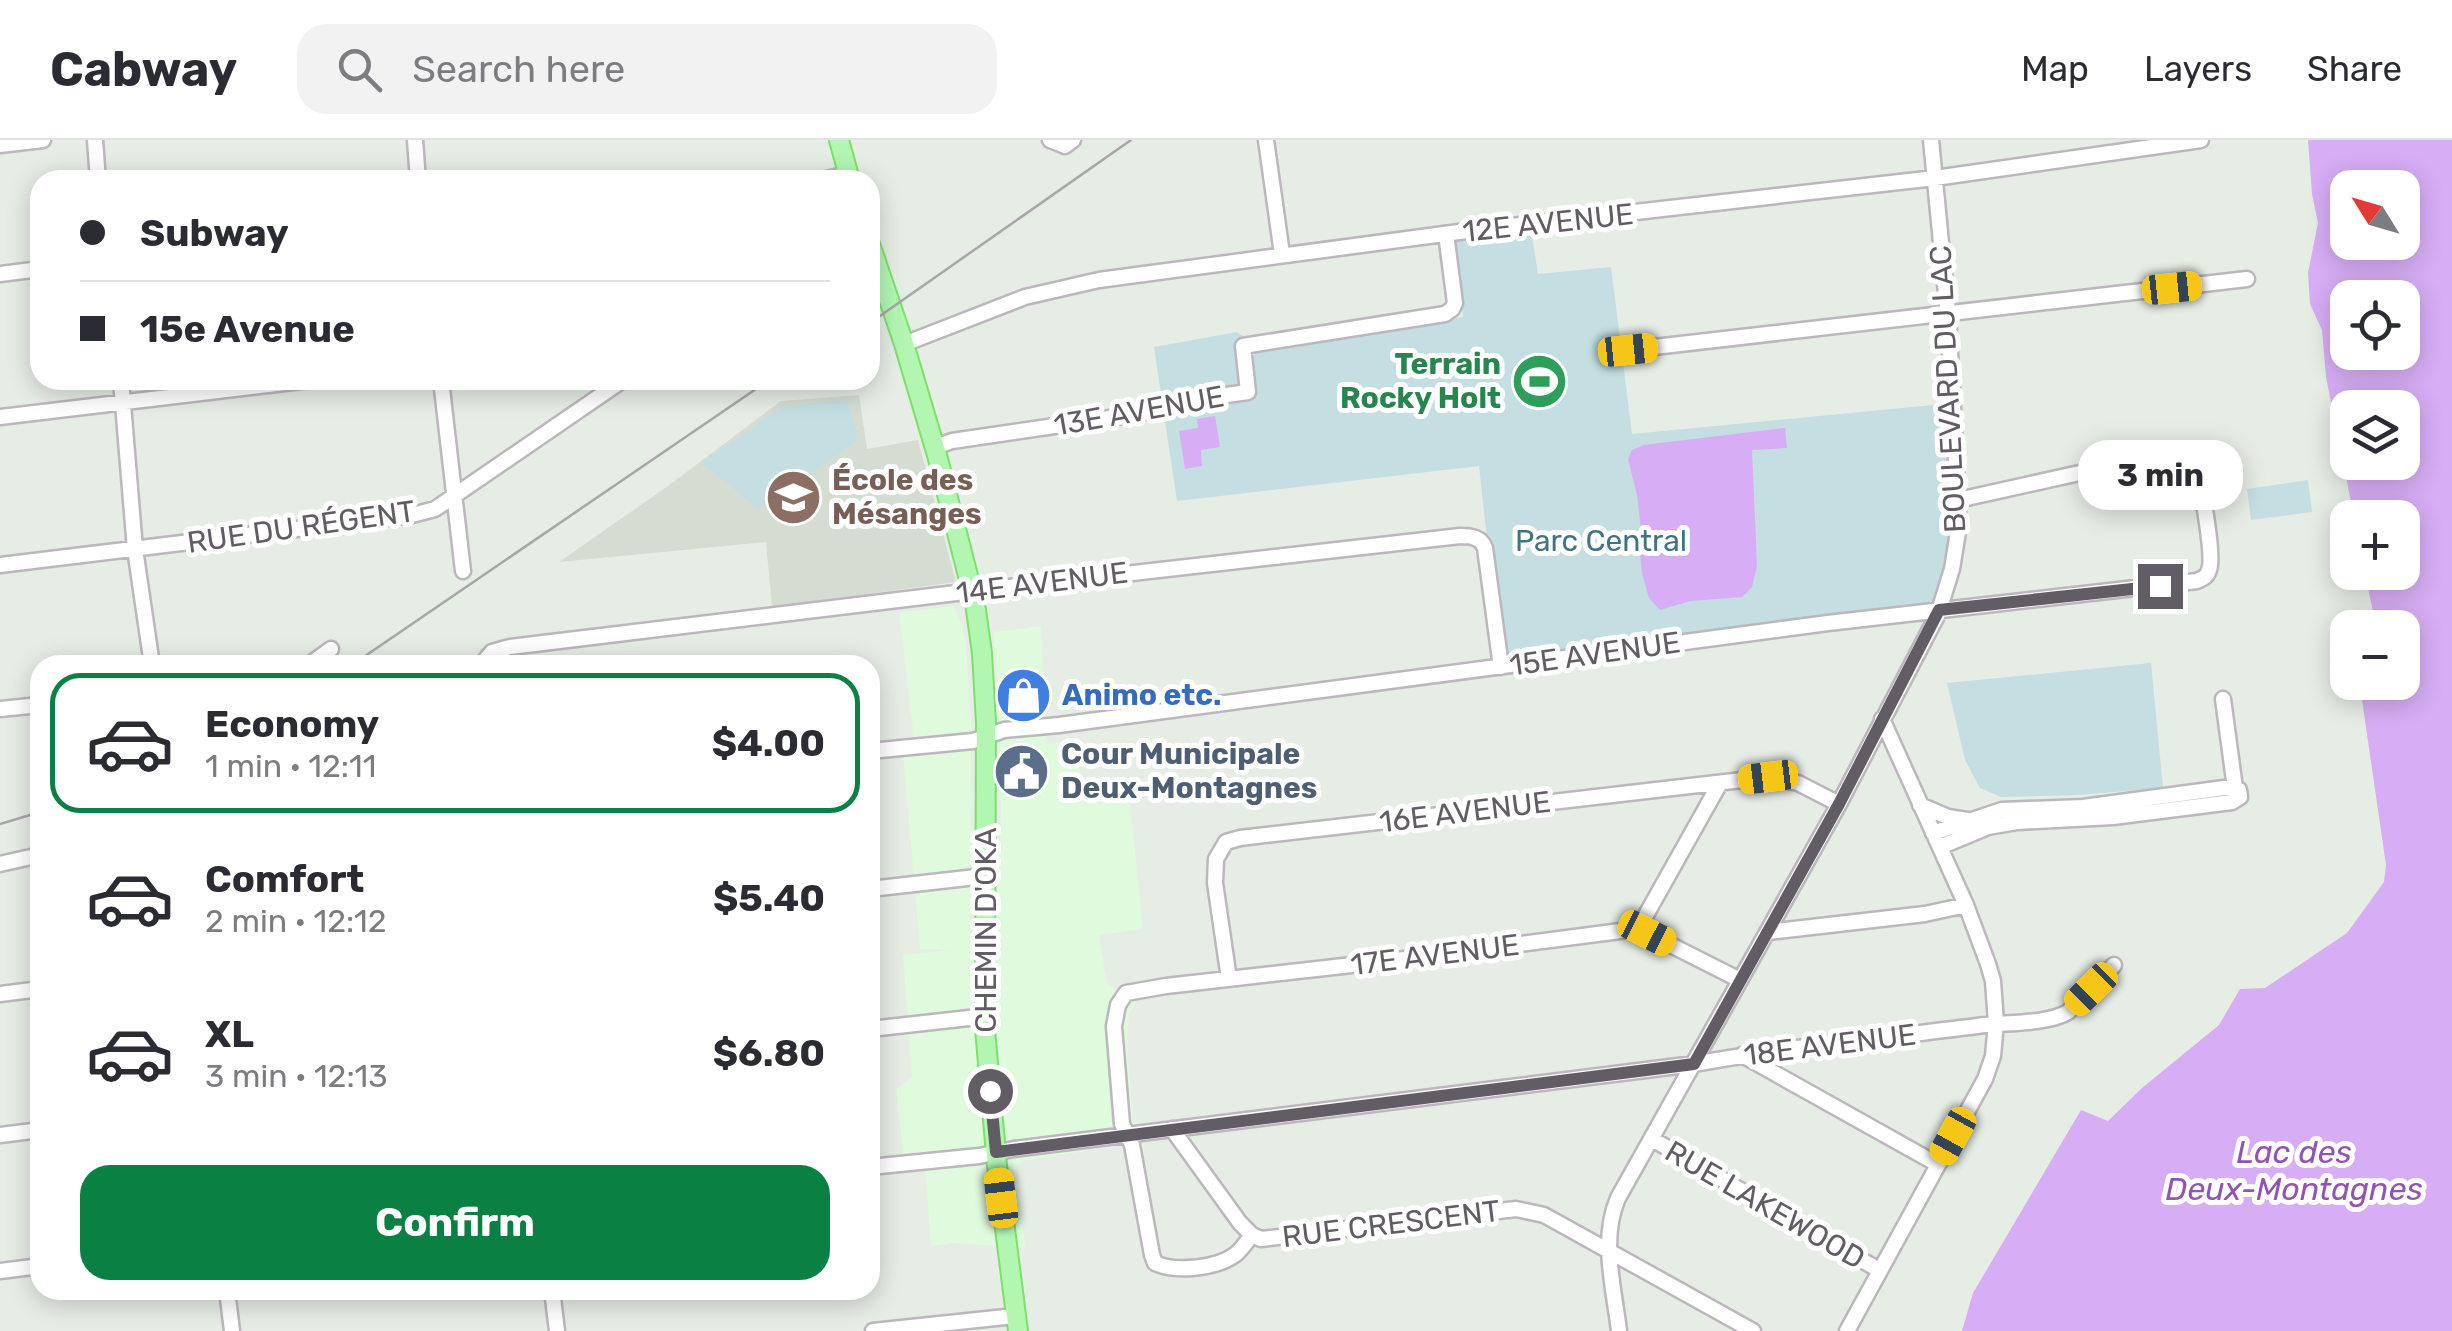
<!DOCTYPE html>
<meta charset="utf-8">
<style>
:root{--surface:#fff;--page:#f2f2f3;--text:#2b2b33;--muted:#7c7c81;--line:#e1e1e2;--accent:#0b8043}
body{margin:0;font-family:Rubik,sans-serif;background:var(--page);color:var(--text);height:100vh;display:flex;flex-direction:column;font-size:38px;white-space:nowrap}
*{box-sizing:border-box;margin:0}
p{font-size:32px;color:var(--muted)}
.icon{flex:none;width:55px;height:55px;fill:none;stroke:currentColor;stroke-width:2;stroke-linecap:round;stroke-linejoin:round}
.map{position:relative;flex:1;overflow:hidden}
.panel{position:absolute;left:30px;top:515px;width:850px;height:645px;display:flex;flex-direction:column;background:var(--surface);border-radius:30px;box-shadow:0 5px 25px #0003}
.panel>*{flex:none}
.top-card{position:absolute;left:30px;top:30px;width:850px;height:220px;border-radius:30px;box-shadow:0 5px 25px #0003;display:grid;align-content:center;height:220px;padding:0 50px;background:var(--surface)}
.needle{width:65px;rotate:307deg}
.tools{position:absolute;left:2330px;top:30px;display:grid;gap:20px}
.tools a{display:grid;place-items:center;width:90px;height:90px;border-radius:20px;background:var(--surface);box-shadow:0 5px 25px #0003;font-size:50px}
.end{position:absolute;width:45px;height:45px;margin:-22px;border:12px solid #625d64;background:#fff;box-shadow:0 0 0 5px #fff}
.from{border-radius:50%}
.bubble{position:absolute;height:70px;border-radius:30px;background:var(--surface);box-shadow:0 5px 25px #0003;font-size:32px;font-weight:700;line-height:70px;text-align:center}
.car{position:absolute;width:30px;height:60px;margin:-30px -15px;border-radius:12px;box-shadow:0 0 8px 2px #0007;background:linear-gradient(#f5c518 24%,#345 0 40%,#f5c518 0 76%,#345 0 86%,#f5c518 0)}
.top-card b{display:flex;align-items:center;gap:35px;height:95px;font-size:38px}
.top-card b+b{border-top:2px solid var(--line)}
.top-card i{width:25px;height:25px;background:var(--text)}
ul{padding:18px 0 0;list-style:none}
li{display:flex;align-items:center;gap:30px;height:140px;margin:0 20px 15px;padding:0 30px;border:5px solid transparent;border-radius:30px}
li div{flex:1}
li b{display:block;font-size:38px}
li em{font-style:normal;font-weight:700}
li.active{border-color:var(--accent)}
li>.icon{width:90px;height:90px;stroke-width:1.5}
.button{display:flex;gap:20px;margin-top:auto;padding:20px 50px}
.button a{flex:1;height:115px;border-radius:30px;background:var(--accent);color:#fff;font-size:40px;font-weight:700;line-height:115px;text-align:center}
header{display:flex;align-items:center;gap:60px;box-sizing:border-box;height:140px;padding:0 50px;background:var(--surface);border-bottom:2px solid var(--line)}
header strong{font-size:48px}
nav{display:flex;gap:55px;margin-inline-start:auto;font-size:35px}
.search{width:700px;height:90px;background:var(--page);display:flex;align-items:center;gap:25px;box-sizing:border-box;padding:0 35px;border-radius:30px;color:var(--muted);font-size:38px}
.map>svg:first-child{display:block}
.commercial{fill:#e0fadd}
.education{fill:#d5ddd3}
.green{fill:#c4dee2}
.water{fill:#d7adf5;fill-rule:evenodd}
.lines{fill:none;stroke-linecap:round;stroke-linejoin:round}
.minor-casing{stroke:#bcb7bd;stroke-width:19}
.major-casing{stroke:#7be16a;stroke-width:22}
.minor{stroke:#fff;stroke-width:14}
.major{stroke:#b3f6b2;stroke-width:18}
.tram{stroke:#a8a6a9;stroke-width:2.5}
.route{stroke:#625d64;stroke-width:12}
.labels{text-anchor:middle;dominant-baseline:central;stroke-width:10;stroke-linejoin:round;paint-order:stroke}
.street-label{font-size:30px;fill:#625d64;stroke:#fff}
.leisure-label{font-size:30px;font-weight:bold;fill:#27864d;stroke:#fff;text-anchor:end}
.education-label{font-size:30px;font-weight:bold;fill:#785e54;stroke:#fff;text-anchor:start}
.park-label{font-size:30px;fill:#3f7480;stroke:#fff}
.shop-label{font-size:30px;font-weight:bold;fill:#366cbe;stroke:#fff;text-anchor:start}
.service-label{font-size:30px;font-weight:bold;fill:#4e5e75;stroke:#fff;text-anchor:start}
.water-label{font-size:32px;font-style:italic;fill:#9352b6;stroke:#fff}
</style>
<header>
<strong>Cabway</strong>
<div class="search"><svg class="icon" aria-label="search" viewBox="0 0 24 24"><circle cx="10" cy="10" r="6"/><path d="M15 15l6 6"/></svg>Search here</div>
<nav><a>Map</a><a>Layers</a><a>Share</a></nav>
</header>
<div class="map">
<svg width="2452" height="1191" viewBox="0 0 2452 1191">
<rect width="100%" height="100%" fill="#e6ede5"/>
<path class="commercial" d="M953 466 961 482 966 504 971 584 970 809 999 806 998 747 1001 666 998 542 993 492 1041 486 1046 604 1078 602 1081 648 1128 644 1143 789 1099 795 1107 843 1137 863 1129 873 1127 906 1133 982 1144 984 1146 1001 1140 1002 1142 1012 1125 1013 1122 1005 1022 1021 1015 1029 1026 1108 954 1103 931 1106 925 1028 905 1030 896 949 912 938 903 815 951 810 920 809 902 600 914 598 899 473Z"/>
<path class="education" d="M859 255 867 309 918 300 956 442 772 467 766 402 559 422 668 346 781 261Z"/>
<path class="green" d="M1531 90 1538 134 1611 127 1632 294 1954 263 1958 392 1943 469 1501 527 1479 326 1177 361 1154 207 1237 192 1260 209 1463 177 1453 100Z
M847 260 859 300 758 369 702 323 783 266Z
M2308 340 2312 372 2251 380 2247 349Z
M2151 523 2163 648 2079 655 2001 657 1980 648 1965 620 1947 543Z"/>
<path class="water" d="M2308 0H2452V1191H1962L1973 1153 2081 970 2108 981 2142 948 2219 885 2240 849 2265 848 2347 793 2384 742 2386 725 2362 560 2363 543 2402 542V488L2376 487 2365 433 2402 432V378L2354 377 2326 237 2322 190 2310 164 2308 133 2318 83 2312 54ZM2348 48H2402V102H2348ZM2348 158H2402V212H2348ZM2348 268H2402V322H2348Z
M1215 276 1220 307 1201 310 1202 326 1185 329 1179 291 1198 288 1197 279Z
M1785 288 1787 308 1752 310 1757 426 1752 447 1742 457 1690 461 1660 470 1649 458 1642 433 1640 414 1642 398 1637 355 1628 319 1632 310 1644 305Z"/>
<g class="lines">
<defs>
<path id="minor" d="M95 0 98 40
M415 0 418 40
M1050 0 1065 6 1073 0
M1266 0 1282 114
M0 5 43 0
M821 40 849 34
M0 134 40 129
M904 204 1025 157 1099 140 1459 92 1935 38 2201 0
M1628 210 2247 139
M121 240 135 409 152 525
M441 240 463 431
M0 277 310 240
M935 307 952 301 1137 274 1191 260 1248 252 1243 206 1445 174 1452 169 1455 163 1446 94
M1958 360 2111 326
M0 425 412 375 435 369 623 240
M309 525 331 509
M481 525 492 512 510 507 956 453 1460 396C1471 396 1481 397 1485 408L1501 527
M2223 559 2235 648
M0 569 40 565
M870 611 973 601 1004 590 1059 585 1828 483 2197 441C2203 438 2207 437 2209 430 2215 416 2200 342 2197 322
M1920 665 1948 677 1967 680
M1933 693 2002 670 2083 667 2224 648 2239 650 2240 657 2232 662 2113 677 2017 682 1988 687 1940 707
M0 724 40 715
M870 749 985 736
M1637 791 1720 643
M1768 792 1925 774 1966 765
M1229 839 1215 743 1216 719 1226 702 1240 698 1768 637 1798 643 1839 664
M0 854 40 849
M870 889 987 876
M1742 915 1937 1024
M1172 989 1240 1083 1252 1095 1261 1099 1516 1069 1544 1075 1753 1191
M0 995 40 990
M1652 999 1879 1130
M870 1027 979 1016 1014 1009 1694 924C1787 907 1883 898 1977 886 2003 882 2046 885 2068 872L2114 825
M1252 1095C1247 1101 1242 1109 1236 1114 1218 1128 1176 1133 1155 1123L1152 1115 1132 1005 1122 984 1114 886 1118 865 1126 853 1166 846 1405 819 1628 790 1647 793 1740 840
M0 1131 40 1126
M227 1150 232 1191
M552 1150 557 1191
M873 1191 1015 1176
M1619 1191C1614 1148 1600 1099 1618 1058L1839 664 1938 474 1952 429 1958 392V360L1948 174 1931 0
M1847 1191 1985 939 1993 916 1996 883 1993 841 1988 824 1966 765 1882 579"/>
<path id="major" d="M839 0 850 40
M870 104 904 204 937 315 975 463 982 513 986 583 985 860 987 876 985 889 997 1026 1018 1191"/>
</defs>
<use href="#minor" class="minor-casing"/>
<use href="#major" class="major-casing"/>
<use href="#minor" class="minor"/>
<use href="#major" class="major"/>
<path class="tram" d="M870 183 1131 0
M352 525 769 240
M0 684 40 672"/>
</g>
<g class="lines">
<path class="route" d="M990 951 996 1012 1694 924 1839 664 1939 470 2160 446"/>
</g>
<defs>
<symbol id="stadium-disc" viewBox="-11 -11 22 22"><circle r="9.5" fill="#2e9e5b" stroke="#fff"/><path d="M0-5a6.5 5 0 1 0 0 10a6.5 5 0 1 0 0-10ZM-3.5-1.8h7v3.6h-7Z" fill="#fff"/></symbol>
<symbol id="school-disc" viewBox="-11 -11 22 22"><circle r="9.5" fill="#8d6e63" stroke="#fff"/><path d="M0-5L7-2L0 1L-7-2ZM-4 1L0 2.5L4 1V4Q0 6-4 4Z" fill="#fff"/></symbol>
<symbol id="shop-disc" viewBox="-11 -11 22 22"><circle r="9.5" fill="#3f7fe0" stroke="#fff"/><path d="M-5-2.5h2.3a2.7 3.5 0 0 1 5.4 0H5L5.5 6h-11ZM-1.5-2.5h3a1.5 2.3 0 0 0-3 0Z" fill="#fff"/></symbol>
<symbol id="civic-disc" viewBox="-11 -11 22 22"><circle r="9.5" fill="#5c6f8a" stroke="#fff"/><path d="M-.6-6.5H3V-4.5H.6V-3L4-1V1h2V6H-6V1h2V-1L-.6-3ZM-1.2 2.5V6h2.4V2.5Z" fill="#fff"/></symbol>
</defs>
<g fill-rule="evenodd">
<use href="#stadium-disc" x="1508" y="210" width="63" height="63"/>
<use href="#school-disc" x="762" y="326" width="63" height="63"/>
<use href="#shop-disc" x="992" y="524" width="63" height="63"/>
<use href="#civic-disc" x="990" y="600" width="63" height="63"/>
</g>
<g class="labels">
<g class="street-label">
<text transform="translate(1548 83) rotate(-6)">12E AVENUE</text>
<text transform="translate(1948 249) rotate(-93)">BOULEVARD DU LAC</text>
<text transform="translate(1139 271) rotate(-10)">13E AVENUE</text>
<text transform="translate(301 387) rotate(-8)">RUE DU RÉGENT</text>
<text transform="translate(1042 443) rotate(-7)">14E AVENUE</text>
<text transform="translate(1595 514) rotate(-8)">15E AVENUE</text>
<text transform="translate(1465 672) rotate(-7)">16E AVENUE</text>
<text transform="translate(986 790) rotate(-90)">CHEMIN D'OKA</text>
<text transform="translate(1435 815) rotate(-7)">17E AVENUE</text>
<text transform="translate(1830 905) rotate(-7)">18E AVENUE</text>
<text transform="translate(1765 1065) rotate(30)">RUE LAKEWOOD</text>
<text transform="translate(1391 1084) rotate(-7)">RUE CRESCENT</text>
</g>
<g class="leisure-label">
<text x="1501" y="224">Terrain<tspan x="1501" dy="34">Rocky Holt</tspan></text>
</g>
<g class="education-label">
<text x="832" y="340">École des<tspan x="832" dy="34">Mésanges</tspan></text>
</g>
<g class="park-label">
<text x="1601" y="401">Parc Central</text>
</g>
<g class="shop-label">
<text x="1062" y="555">Animo etc.</text>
</g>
<g class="service-label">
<text x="1061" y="614">Cour Municipale<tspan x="1061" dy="34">Deux-Montagnes</tspan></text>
</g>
<g class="water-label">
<text x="2294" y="1012">Lac des<tspan x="2294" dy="37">Deux-Montagnes</tspan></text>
</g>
</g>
</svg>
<div class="tools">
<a><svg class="needle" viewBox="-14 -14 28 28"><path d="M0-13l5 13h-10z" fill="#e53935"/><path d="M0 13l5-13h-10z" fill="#7c7c81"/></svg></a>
<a><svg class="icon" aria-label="locate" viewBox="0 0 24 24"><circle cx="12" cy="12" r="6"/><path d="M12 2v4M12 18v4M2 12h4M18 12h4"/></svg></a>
<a><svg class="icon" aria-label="layers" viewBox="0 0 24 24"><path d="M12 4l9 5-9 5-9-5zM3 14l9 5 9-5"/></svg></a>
<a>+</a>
<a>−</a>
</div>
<i class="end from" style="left:990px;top:951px"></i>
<i class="end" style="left:2160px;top:446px"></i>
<div class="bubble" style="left:2078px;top:300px;width:165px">3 min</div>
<i class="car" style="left:2172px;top:148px;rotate:84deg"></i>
<i class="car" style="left:1628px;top:210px;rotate:84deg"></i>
<i class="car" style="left:1768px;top:637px;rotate:263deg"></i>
<i class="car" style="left:1647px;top:793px;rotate:117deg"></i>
<i class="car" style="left:2091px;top:849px;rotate:225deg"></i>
<i class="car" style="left:1953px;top:996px;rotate:209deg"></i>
<i class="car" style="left:1001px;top:1058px;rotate:353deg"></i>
<div class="top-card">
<b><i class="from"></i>Subway</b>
<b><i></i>15e Avenue</b>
</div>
<section class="panel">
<ul>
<li class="active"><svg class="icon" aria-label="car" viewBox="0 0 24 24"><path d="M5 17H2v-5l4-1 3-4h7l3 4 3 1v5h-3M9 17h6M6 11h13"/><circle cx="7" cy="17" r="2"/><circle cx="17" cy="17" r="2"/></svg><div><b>Economy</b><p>1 min · 12:11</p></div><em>$4.00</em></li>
<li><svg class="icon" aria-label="car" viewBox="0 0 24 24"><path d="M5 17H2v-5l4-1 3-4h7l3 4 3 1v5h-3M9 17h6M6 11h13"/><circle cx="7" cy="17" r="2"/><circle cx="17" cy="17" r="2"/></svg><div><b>Comfort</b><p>2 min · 12:12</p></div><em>$5.40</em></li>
<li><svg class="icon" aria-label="car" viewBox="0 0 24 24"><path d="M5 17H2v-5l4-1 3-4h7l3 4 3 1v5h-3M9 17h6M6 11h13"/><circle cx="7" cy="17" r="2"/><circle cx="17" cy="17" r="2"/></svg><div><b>XL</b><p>3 min · 12:13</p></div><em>$6.80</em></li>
</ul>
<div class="button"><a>Confirm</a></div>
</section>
</div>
